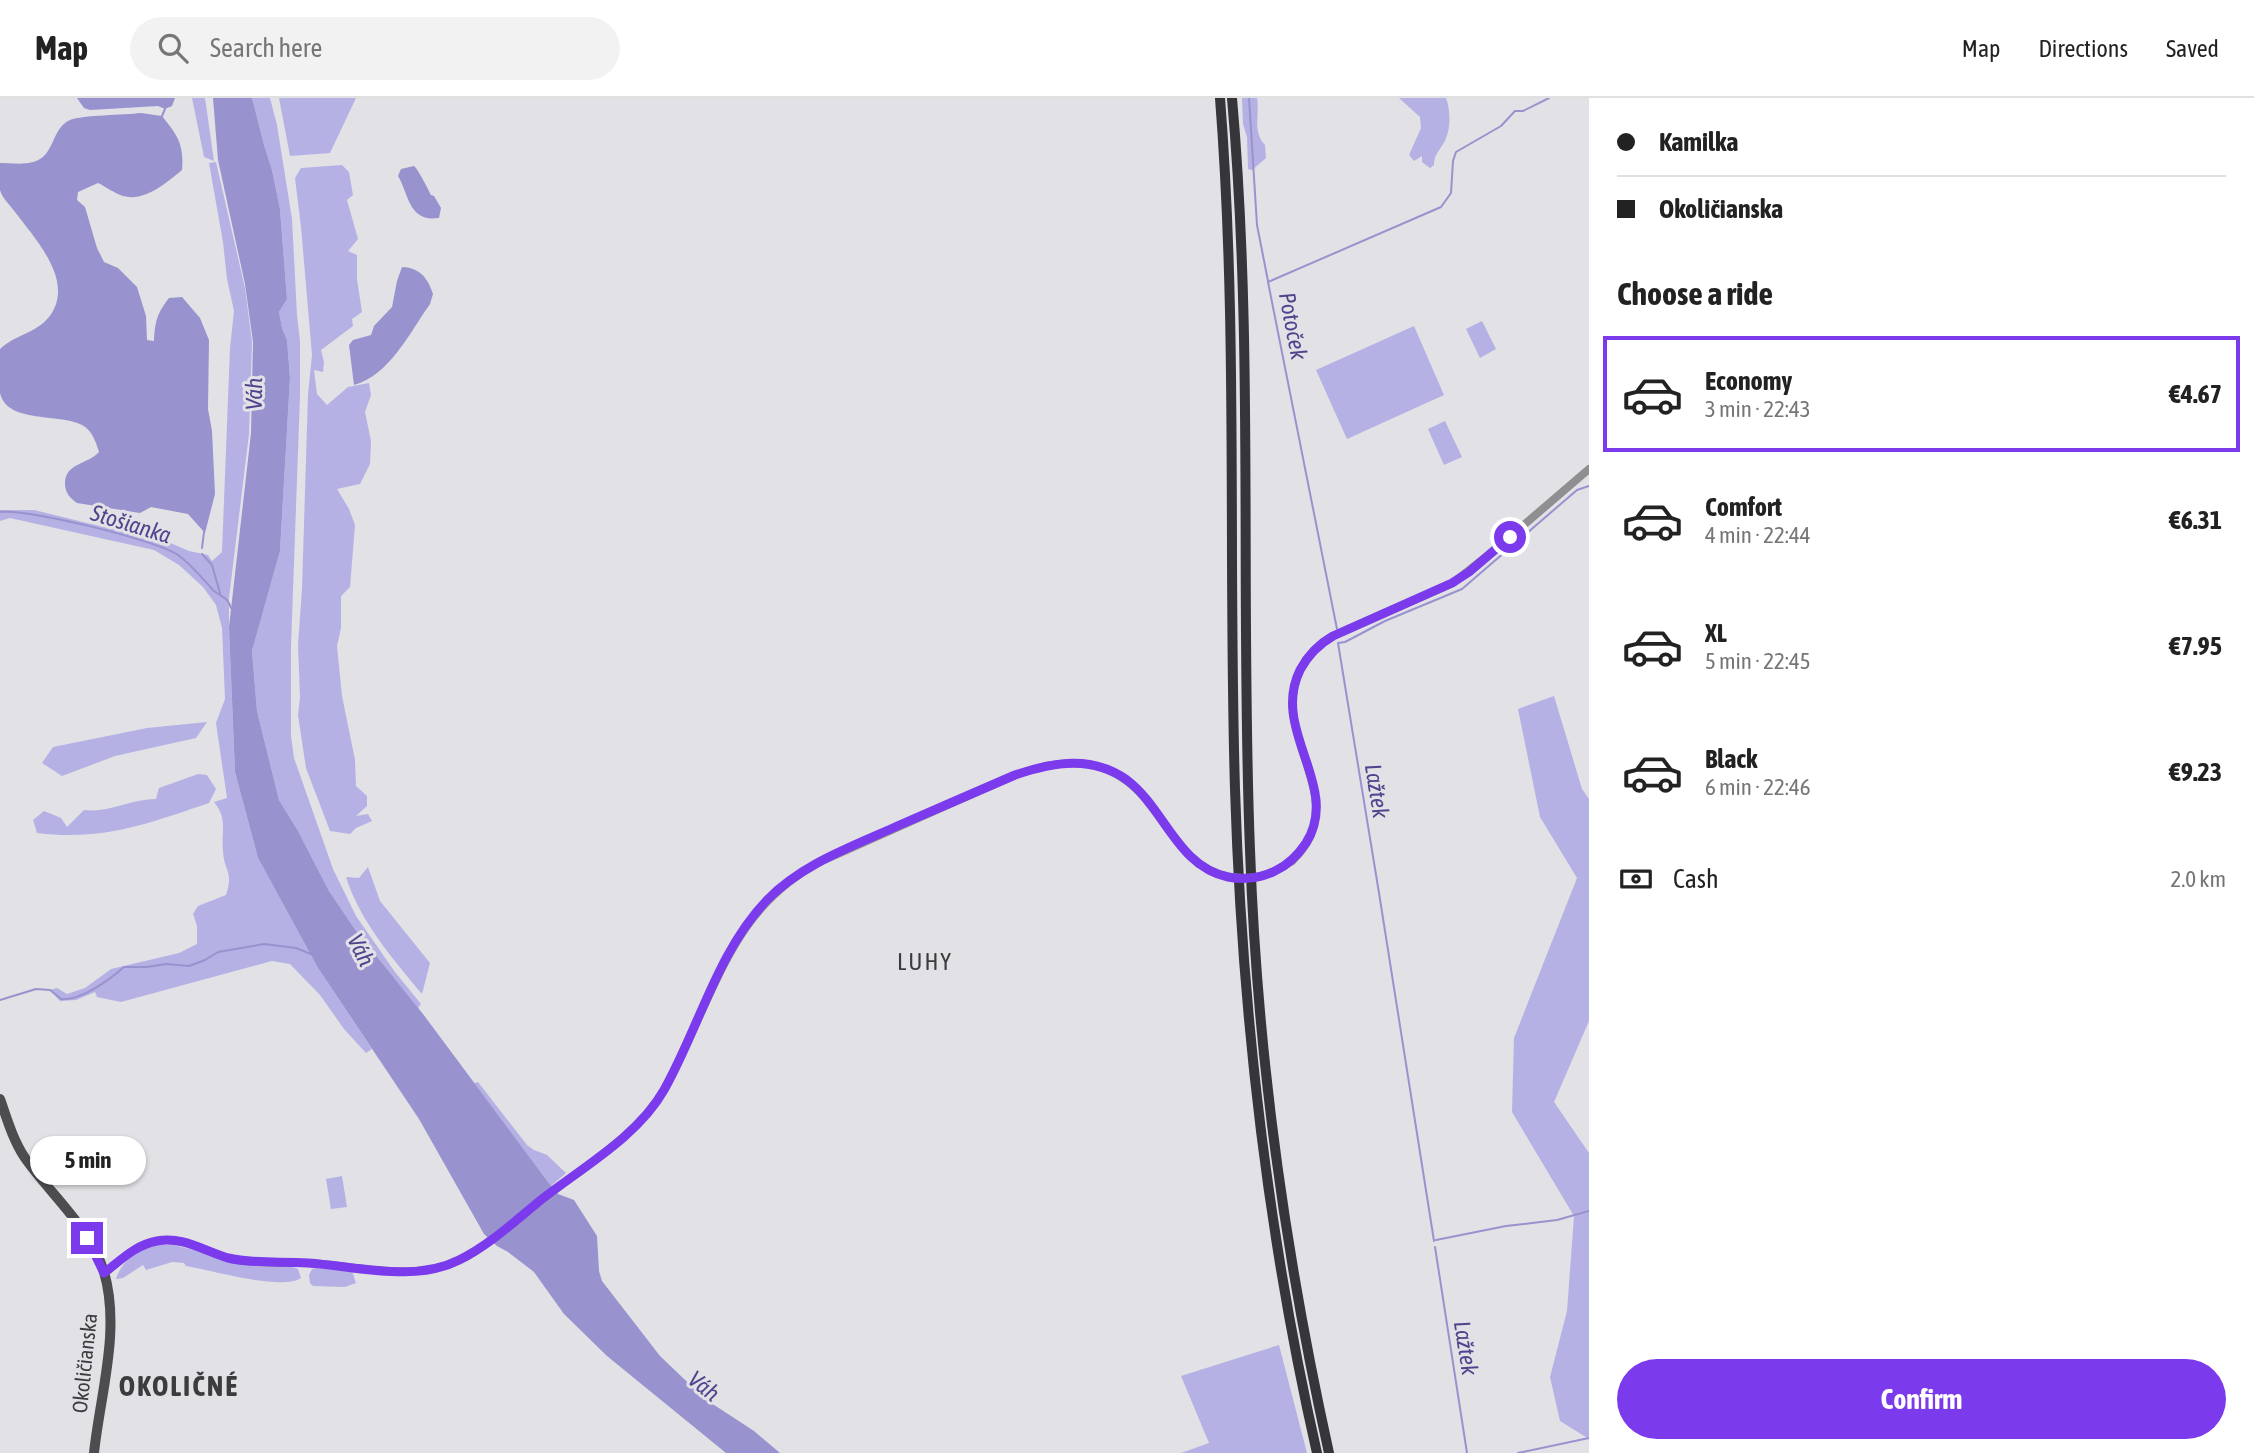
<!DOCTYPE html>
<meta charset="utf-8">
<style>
:root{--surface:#fff;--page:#f2f2f2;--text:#222;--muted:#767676;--line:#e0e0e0;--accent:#7c3aed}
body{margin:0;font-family:"Asap Condensed",sans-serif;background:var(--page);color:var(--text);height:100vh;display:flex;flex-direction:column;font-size:26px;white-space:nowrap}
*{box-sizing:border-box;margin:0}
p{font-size:23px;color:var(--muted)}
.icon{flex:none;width:38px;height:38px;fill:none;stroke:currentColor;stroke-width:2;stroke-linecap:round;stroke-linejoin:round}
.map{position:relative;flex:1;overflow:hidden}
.details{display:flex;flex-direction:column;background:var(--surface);width:665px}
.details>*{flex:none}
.top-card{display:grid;align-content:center;height:154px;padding:0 28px;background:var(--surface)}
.end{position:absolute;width:32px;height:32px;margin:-16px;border:9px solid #7c3aed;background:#fff;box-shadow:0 0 0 4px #fff}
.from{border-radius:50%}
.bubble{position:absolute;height:49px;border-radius:24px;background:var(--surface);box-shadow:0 2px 5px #0004;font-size:23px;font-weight:700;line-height:49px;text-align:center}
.top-card b{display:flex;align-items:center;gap:24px;height:66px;font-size:26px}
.top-card b+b{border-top:2px solid var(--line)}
.top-card i{width:18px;height:18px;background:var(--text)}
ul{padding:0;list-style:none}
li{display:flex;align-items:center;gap:21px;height:116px;margin:0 14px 10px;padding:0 14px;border:4px solid transparent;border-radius:0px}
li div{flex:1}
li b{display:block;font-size:26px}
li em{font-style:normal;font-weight:700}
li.on{border-color:var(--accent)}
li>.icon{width:63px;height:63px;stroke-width:1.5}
h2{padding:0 28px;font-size:32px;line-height:84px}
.pay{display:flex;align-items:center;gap:18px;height:77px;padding:0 28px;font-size:26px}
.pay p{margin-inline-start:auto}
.primary-button{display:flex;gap:14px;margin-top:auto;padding:14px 28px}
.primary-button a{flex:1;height:80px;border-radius:42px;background:var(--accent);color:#fff;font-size:28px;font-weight:700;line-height:80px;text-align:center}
header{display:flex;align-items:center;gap:42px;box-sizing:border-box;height:98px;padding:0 35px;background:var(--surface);border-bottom:2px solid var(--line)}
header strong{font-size:33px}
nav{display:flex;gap:38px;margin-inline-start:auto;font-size:24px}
.search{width:490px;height:63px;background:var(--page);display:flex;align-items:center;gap:18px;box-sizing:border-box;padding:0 24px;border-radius:38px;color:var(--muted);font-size:26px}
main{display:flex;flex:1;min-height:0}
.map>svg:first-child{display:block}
.green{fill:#b5b1e5}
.water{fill:#9892ce}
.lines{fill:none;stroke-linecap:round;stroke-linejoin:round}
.stream{stroke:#9892ce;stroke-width:2}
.minor{stroke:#8f8f91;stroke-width:8}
.major{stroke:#4d4d50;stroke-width:10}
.highway{stroke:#36363a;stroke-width:10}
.minor-bridge{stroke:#8f8f91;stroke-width:8}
.route{stroke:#7c3aed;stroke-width:9}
.labels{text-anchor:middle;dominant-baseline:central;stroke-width:6;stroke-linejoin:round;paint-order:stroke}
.street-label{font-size:21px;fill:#3c3b3e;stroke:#e1e1e6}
.water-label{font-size:23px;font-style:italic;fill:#50448d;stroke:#e1e1e6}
.quarter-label{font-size:24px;letter-spacing:2px;fill:#3c3b3e;stroke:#e1e1e6}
.district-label{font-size:28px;font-weight:bold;letter-spacing:2px;fill:#3c3b3e;stroke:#e1e1e6}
</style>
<header>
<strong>Map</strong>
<div class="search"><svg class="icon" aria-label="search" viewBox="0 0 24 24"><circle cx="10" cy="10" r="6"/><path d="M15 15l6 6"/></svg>Search here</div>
<nav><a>Map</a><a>Directions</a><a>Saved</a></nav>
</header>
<main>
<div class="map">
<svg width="1589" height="1355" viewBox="0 0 1589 1355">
<rect width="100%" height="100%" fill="#e1e1e6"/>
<path class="green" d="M192 0H205L214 63 204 59Z
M252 0H270L277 27 292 121 297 217 300 243V298L291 548V638L294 660 333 771 356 818 395 874 421 906 418 910 354 830 329 793 298 733 279 702 257 613 252 553 280 453 290 280 287 242 282 230 279 214 287 201 280 111 272 72 264 47Z
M279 0H356L330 55 290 58Z
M1242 0H1257C1260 17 1252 33 1265 47L1266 60 1252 72 1248 71 1247 39 1243 26Z
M1399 0H1446C1451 13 1451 34 1443 46 1438 55 1434 57 1434 67L1430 70 1422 64V58L1414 63 1409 57 1421 30 1420 19Z
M216 64 245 190 252 244 249 336 229 500V529L235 674 258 760 318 870 372 951 366 955 344 931 320 897 290 866 272 863 121 904 97 899 95 894 76 902 60 903 50 892 57 890 67 896 85 890 111 871 179 855 197 846V828L193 816 198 808 226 797C234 773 224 774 223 753 221 733 228 721 214 704L227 700 216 625 225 601 222 530 216 507 203 489 179 467 154 452 10 420 0 423V412H34L120 433 147 435 189 453 208 457 212 463 222 454 230 250 234 213 227 181 223 144 209 65Z
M342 67 349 74 353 97 347 102 358 141 348 153 357 157V181L362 214 352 221 353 228 321 252 324 264 323 274 314 272 317 296 327 307 348 289 369 285 371 297 365 314 371 343 370 366 360 386 337 391 349 411 355 427 350 489 341 498V530L337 548 342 598 355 662 356 688 367 698V708L356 718 368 716 372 723 356 730 350 736 330 733 306 670 298 617 300 599 298 547 302 491 308 296 312 257 301 129 295 80 301 70Z
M1482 223 1496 251 1480 260 1466 231Z
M1414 228 1444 297 1347 341 1316 272Z
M1445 323 1462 359 1444 367 1428 331Z
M1554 598 1582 691 1589 701V923L1554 1004 1589 1055V1341L1560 1323 1550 1279 1567 1213 1574 1118 1512 1014 1514 940 1577 780 1540 719 1518 611Z
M207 624 196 640 115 658 62 678 42 665 53 649 147 630Z
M198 676 207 677 216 691 209 705C147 726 104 743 37 735L33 722 44 713 61 720 67 729 84 712C109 715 131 701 156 701L159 690Z
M368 769 380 803 430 865 422 896C392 860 360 823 346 779L359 780Z
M478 984 527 1047 534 1052 547 1057 566 1075 551 1088 474 985Z
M342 1078 347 1109 331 1111 326 1081Z
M160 1147H174L202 1154 293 1169 298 1171 301 1180C280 1193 212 1172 186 1168L184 1165 172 1164 146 1172 143 1167 123 1180 116 1181C122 1161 140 1150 160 1147Z
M316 1170 352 1173 356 1185 345 1189 313 1188 310 1185 309 1177 312 1171Z
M1279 1247 1307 1355H1181L1209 1345 1181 1278Z"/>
<path class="water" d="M77 0H175L172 8 165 11 158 8 90 12 84 10Z
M213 0H252L264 47 272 72 280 111 287 201 279 214 282 230 287 242 290 280 280 453 252 553 257 613 279 702 298 733 329 793 354 830 423 916 548 1084 558 1096 574 1102 597 1138 599 1173 602 1183 660 1258 705 1301 754 1333 780 1355H726L607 1258 564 1216 534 1174 508 1154 497 1148 484 1136 419 1021 318 870 258 760 235 674 229 529 251 335 253 244 245 186 218 62Z
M141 15 162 18C178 38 184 46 182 72 166 85 145 104 123 98 114 95 106 89 98 85L78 94 77 102 85 109 97 150 104 164 118 170 137 189 146 218 147 242 154 243C155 224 157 215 169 200L182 199 200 220 209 242 208 311 212 333 215 396 205 435 188 416 151 409 140 415 77 405C70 400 66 396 65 387 64 365 87 367 99 354 96 344 92 332 82 327 60 315 7 326 0 295 0 282 0 265 0 251 15 237 36 235 49 219 76 184 36 142 15 114 11 108 2 100 0 92 0 84 0 73 0 65 11 65 22 67 33 64 55 59 51 30 70 22 83 17 125 17 141 15Z
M414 68C418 71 428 91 431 97L434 98 441 110 439 120C435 120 431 121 427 120 408 116 407 92 398 78L401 71Z
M402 169C421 170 428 181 433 196L430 206C410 234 390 277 354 287L349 247 353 242 371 237 374 228 392 209 397 183Z"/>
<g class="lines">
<path class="stream" d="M1249 0 1257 127 1268 183
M162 18 165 11
M0 414C26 410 156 442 178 457 192 467 202 480 213 492 221 499 228 499 231 510
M202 450 204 434
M202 456 212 467 220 495
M1337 531 1268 184 1441 109 1451 95 1453 63 1456 54 1501 28 1515 13H1523L1549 0
M0 902 36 891 50 892 61 901C81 903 109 882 124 869H147L166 866 189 868 205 862 218 854 264 846 296 850 311 856
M1436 1142 1506 1128 1557 1122 1589 1113
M1434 1143 1379 795 1338 545 1345 544 1385 523 1462 491 1577 392 1589 388
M1435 1149 1467 1355
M1518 1355 1589 1340"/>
<path class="minor" d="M1292 763C1356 702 1268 640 1300 573 1307 558 1319 546 1333 538L1453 485 1497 450 1589 371
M104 1175C121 1162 136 1146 158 1143 183 1138 205 1154 229 1160 254 1166 282 1164 308 1165 361 1168 419 1186 468 1158 497 1141 522 1117 548 1097 586 1067 632 1040 659 1000 671 982 679 962 688 943 724 867 744 803 824 762L1015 677C1069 658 1114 658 1151 708 1167 728 1179 750 1199 766"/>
<path class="major" d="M0 1001C7 1021 13 1042 25 1060 51 1097 90 1129 104 1174 121 1232 100 1297 94 1355"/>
<path class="highway" d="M1220 0C1238 230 1228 460 1235 691 1242 916 1267 1135 1317 1355
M1232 0C1254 249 1240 502 1250 752 1257 956 1285 1156 1329 1355"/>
<path class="minor-bridge" d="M1199 766C1230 786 1262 784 1292 763"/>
</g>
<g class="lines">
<path class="route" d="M87 1140 104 1175C121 1162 135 1147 157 1143 183 1138 204 1153 228 1160 253 1166 282 1163 308 1165 356 1168 414 1185 459 1162 490 1147 516 1122 542 1101 583 1069 638 1038 664 992 699 930 717 854 767 802 802 766 851 749 895 729 935 712 975 694 1015 677 1053 664 1092 657 1127 682 1165 711 1177 768 1228 779 1244 782 1261 780 1275 773 1288 767 1298 757 1306 745 1342 688 1270 633 1300 572 1308 557 1319 546 1333 538L1452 485 1469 474 1510 439"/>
</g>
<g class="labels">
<g class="street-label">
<text transform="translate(84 1265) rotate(-84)">Okoličianska</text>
</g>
<g class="water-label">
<text transform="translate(1293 228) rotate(79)">Potoček</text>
<text transform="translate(254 296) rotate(-89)">Váh</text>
<text transform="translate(131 426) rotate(17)">Stošianka</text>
<text transform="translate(1377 693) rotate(81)">Lažtek</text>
<text transform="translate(361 852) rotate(64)">Váh</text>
<text transform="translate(1466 1250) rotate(81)">Lažtek</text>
<text transform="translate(704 1288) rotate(39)">Váh</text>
</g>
<g class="quarter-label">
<text x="925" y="863">LUHY</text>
</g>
<g class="district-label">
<text x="179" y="1288">OKOLIČNÉ</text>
</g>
</g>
</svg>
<i class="end from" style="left:1510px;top:439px"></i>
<i class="end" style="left:87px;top:1140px"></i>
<div class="bubble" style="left:30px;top:1038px;width:116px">5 min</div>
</div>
<section class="details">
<div class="top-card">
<b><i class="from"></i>Kamilka</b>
<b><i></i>Okoličianska</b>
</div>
<h2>Choose a ride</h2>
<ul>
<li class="on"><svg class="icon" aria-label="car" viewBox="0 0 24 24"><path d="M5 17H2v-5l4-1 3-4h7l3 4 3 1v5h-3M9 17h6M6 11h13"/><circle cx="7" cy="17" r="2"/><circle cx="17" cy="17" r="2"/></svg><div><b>Economy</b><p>3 min · 22:43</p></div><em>€4.67</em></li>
<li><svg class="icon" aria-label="car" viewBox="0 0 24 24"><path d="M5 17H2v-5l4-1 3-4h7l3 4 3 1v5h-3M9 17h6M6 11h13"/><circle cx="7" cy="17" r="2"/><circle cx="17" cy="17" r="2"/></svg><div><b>Comfort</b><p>4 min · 22:44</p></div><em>€6.31</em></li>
<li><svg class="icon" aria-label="car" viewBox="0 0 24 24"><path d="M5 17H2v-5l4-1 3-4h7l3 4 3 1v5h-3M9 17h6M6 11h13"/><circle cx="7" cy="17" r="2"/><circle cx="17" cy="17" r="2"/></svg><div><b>XL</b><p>5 min · 22:45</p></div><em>€7.95</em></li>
<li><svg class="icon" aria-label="car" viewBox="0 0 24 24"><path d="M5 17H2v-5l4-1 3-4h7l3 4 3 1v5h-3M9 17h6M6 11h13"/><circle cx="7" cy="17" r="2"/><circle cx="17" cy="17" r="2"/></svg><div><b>Black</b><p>6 min · 22:46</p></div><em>€9.23</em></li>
</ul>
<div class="pay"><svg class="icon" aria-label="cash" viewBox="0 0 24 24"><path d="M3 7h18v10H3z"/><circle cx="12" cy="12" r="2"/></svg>Cash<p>2.0 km</p></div>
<div class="primary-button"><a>Confirm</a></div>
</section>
</main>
